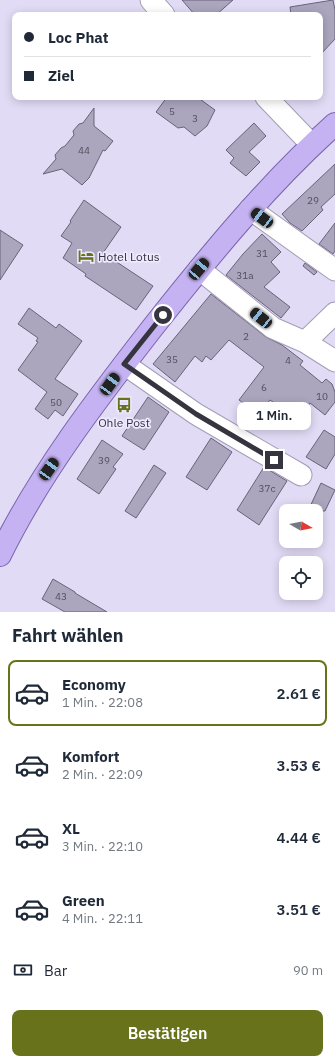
<!DOCTYPE html>
<html lang="de">
<meta charset="utf-8">
<style>
:root{--surface:#fff;--page:#f2f2f3;--text:#1f2937;--muted:#747a83;--line:#e0e1e3;--accent:#68721b}
body{margin:0;font-family:"IBM Plex Sans",sans-serif;background:var(--page);color:var(--text);height:100vh;display:flex;flex-direction:column;font-size:15px;white-space:nowrap}
*{box-sizing:border-box;margin:0}
p{font-size:13px;color:var(--muted)}
.icon{flex:none;width:22px;height:22px;fill:none;stroke:currentColor;stroke-width:2;stroke-linecap:round;stroke-linejoin:round}
.map{position:relative;height:612px;overflow:hidden}
.sheet{display:flex;flex-direction:column;background:var(--surface);flex:1}
.sheet>*{flex:none}
.guide{position:absolute;left:12px;top:12px;width:311px;height:88px;border-radius:8px;box-shadow:0 2px 10px #0003;display:grid;align-content:center;height:88px;padding:0 12px;background:var(--surface)}
.needle{width:26px;rotate:99deg}
.controls{position:absolute;left:279px;top:504px;display:grid;gap:8px}
.controls a{display:grid;place-items:center;width:44px;height:44px;border-radius:8px;background:var(--surface);box-shadow:0 2px 10px #0003;font-size:20px}
.end{position:absolute;width:18px;height:18px;margin:-9px;border:5px solid #36343e;background:#fff;box-shadow:0 0 0 2px #fff}
.from{border-radius:50%}
.bubble{position:absolute;height:28px;border-radius:8px;background:var(--surface);box-shadow:0 2px 10px #0003;font-size:13px;font-weight:600;line-height:28px;text-align:center}
.car{position:absolute;width:12px;height:24px;margin:-12px -6px;border-radius:5px;box-shadow:0 0 3px 1px #0007;background:linear-gradient(#222 24%,#8ab4d8 0 40%,#222 0 76%,#8ab4d8 0 86%,#222 0)}
.guide b{display:flex;align-items:center;gap:14px;height:38px;font-size:15px}
.guide b+b{border-top:1px solid var(--line)}
.guide i{width:10px;height:10px;background:var(--text)}
ul{padding:0;list-style:none}
li{display:flex;align-items:center;gap:12px;height:66px;margin:0 8px 6px;padding:0 4px;border:2px solid transparent;border-radius:8px}
li div{flex:1}
li b{display:block;font-size:15px}
li em{font-style:normal;font-weight:600}
li.active{border-color:var(--accent)}
li>.icon{width:36px;height:36px;stroke-width:1.5}
h2{padding:0 12px;font-size:18px;line-height:48px}
.pay{display:flex;align-items:center;gap:10px;height:44px;padding:0 12px;font-size:15px}
.pay p{margin-inline-start:auto}
.cta{display:flex;gap:8px;margin-top:auto;padding:8px 12px}
.cta a{flex:1;height:46px;border-radius:8px;background:var(--accent);color:#fff;font-size:16px;font-weight:600;line-height:46px;text-align:center}
.map>svg:first-child{display:block}
.building{fill:#aba5be;stroke:#69637a}
.lines{fill:none;stroke-linecap:round;stroke-linejoin:round}
.minor-casing{stroke:#a39db6;stroke-width:23}
.major-casing{stroke:#7a64ae;stroke-width:24}
.minor{stroke:#fff;stroke-width:21}
.major{stroke:#c5b2f3;stroke-width:22}
.route{stroke:#36343e;stroke-width:5}
.labels{text-anchor:middle;dominant-baseline:central;stroke-width:3.5;stroke-linejoin:round;paint-order:stroke}
.number-label{font-size:10px;fill:#53505e}
.poi-label{font-size:12px;fill:#36343e;stroke:#eee9fe;text-anchor:start}
</style>
<div class="map">
<svg width="335" height="612" viewBox="0 0 335 612">
<rect width="100%" height="100%" fill="#e1dbf5"/>
<path class="building" d="M182 0H233L216 15H195Z
M333 0 335 10V39L320 55V15H291L290 7Z
M167 97H197L215 110 207 126 195 136 184 127 178 128 156 112Z
M94 108V126L113 141 105 151 103 150 89 178 82 185 62 169 43 174 56 159 55 155 61 148 65 146 74 135 73 131 79 124 83 123Z
M254 123 266 136 249 152 260 162 246 176 230 163 234 158 226 150Z
M335 164V194L321 207 323 210 302 231 290 223 282 214Z
M84 200 121 227 103 253 153 286 136 310 85 276 86 274 63 258 72 243 61 236 71 222 70 221Z
M335 223V251L333 254 319 244Z
M0 230 23 245 0 280Z
M262 234 281 252 271 262 280 272 264 287 290 307 281 318 226 275 243 254Z
M305 263 317 272 314 275 303 266Z
M211 294 266 337 282 345 303 361 300 365 322 383 326 379 332 384 335 392V402L325 415 310 403 299 420 270 400 259 414 239 400 264 367 229 340 211 360 206 356 202 362 195 356 175 382 153 364Z
M29 308 56 328 59 324 82 341 55 379 78 394 63 416 55 410 48 419 35 409 47 392 18 370 38 342 36 341 38 338 18 324Z
M148 397 169 412 144 450 122 436Z
M324 430 335 437V454L326 469 306 457Z
M211 438 232 452 207 490 186 477Z
M102 440 123 454 113 467 116 469 99 494 77 479Z
M154 465 166 473 136 518 125 511Z
M264 467 287 481 259 525 237 510Z
M321 483 335 490 325 511H308Z
M53 579 75 592V593L107 612H65L42 599Z"/>
<g class="lines">
<defs>
<path id="minor" d="M151 0 164 15
M266 97 312 145
M250 209 335 270
M199 269 273 328 305 342 335 361
M305 342 335 313
M124 364 196 414 301 475"/>
<path id="major" d="M0 555C40 473 97 399 153 327 210 255 267 185 335 124"/>
</defs>
<use href="#minor" class="minor-casing"/>
<use href="#major" class="major-casing"/>
<use href="#minor" class="minor"/>
<use href="#major" class="major"/>
</g>
<g class="lines">
<path class="route" d="M163 315 124 364 196 414 274 460"/>
</g>
<defs>
<symbol id="hotel-bare" viewBox="-9 -9 18 18"><path d="M-6-4.5h1.5V1H6V5H4.5V3h-9V5H-6ZM-4 0a1.8 1.8 0 1 1 3.6 0ZM.5 0V-2.5h3Q6-2.5 6 0Z" fill="#68721b" stroke="#eee9fe" stroke-width="2.5" paint-order="stroke"/></symbol>
<symbol id="bus-bare" viewBox="-9 -9 18 18"><path d="M-5-6H5V4H4V6H2V4H-2V6H-4V4H-5ZM-3.5-4V0h7V-4ZM-3.5 1.2v1.5H-2V1.2ZM2 1.2v1.5H3.5V1.2Z" fill="#68721b" stroke="#eee9fe" stroke-width="2.5" paint-order="stroke"/></symbol>
</defs>
<g fill-rule="evenodd">
<use href="#hotel-bare" x="75" y="245" width="22" height="22"/>
<use href="#bus-bare" x="113" y="394" width="22" height="22"/>
</g>
<g class="labels">
<g class="number-label">
<text x="172" y="111">5</text>
<text x="195" y="118">3</text>
<text x="84" y="150">44</text>
<text x="313" y="200">29</text>
<text x="262" y="253">31</text>
<text x="245" y="275">31a</text>
<text x="246" y="336">2</text>
<text x="172" y="359">35</text>
<text x="288" y="360">4</text>
<text x="264" y="387">6</text>
<text x="322" y="396">10</text>
<text x="56" y="402">50</text>
<text x="104" y="460">39</text>
<text x="267" y="488">37c</text>
<text x="61" y="596">43</text>
</g>
<g class="poi-label">
<text x="98" y="256">Hotel Lotus</text>
<text x="124" y="422" text-anchor="middle">Ohle Post</text>
</g>
</g>
</svg>
<div class="controls">
<a><svg class="needle" viewBox="-14 -14 28 28"><path d="M0-13l5 13h-10z" fill="#e53935"/><path d="M0 13l5-13h-10z" fill="#747a83"/></svg></a>
<a><svg class="icon" aria-label="locate" viewBox="0 0 24 24"><circle cx="12" cy="12" r="6"/><path d="M12 2v4M12 18v4M2 12h4M18 12h4"/></svg></a>
</div>
<i class="end from" style="left:163px;top:315px"></i>
<i class="end" style="left:274px;top:460px"></i>
<div class="bubble" style="left:237px;top:402px;width:74px">1 Min.</div>
<i class="car" style="left:262px;top:218px;rotate:307deg"></i>
<i class="car" style="left:199px;top:269px;rotate:40deg"></i>
<i class="car" style="left:261px;top:318px;rotate:309deg"></i>
<i class="car" style="left:110px;top:384px;rotate:36deg"></i>
<i class="car" style="left:49px;top:469px;rotate:35deg"></i>
<div class="guide">
<b><i class="from"></i>Loc Phat</b>
<b><i></i>Ziel</b>
</div>
</div>
<section class="sheet">
<h2>Fahrt wählen</h2>
<ul>
<li class="active"><svg class="icon" aria-label="car" viewBox="0 0 24 24"><path d="M5 17H2v-5l4-1 3-4h7l3 4 3 1v5h-3M9 17h6M6 11h13"/><circle cx="7" cy="17" r="2"/><circle cx="17" cy="17" r="2"/></svg><div><b>Economy</b><p>1 Min. · 22:08</p></div><em>2.61 €</em></li>
<li><svg class="icon" aria-label="car" viewBox="0 0 24 24"><path d="M5 17H2v-5l4-1 3-4h7l3 4 3 1v5h-3M9 17h6M6 11h13"/><circle cx="7" cy="17" r="2"/><circle cx="17" cy="17" r="2"/></svg><div><b>Komfort</b><p>2 Min. · 22:09</p></div><em>3.53 €</em></li>
<li><svg class="icon" aria-label="car" viewBox="0 0 24 24"><path d="M5 17H2v-5l4-1 3-4h7l3 4 3 1v5h-3M9 17h6M6 11h13"/><circle cx="7" cy="17" r="2"/><circle cx="17" cy="17" r="2"/></svg><div><b>XL</b><p>3 Min. · 22:10</p></div><em>4.44 €</em></li>
<li><svg class="icon" aria-label="car" viewBox="0 0 24 24"><path d="M5 17H2v-5l4-1 3-4h7l3 4 3 1v5h-3M9 17h6M6 11h13"/><circle cx="7" cy="17" r="2"/><circle cx="17" cy="17" r="2"/></svg><div><b>Green</b><p>4 Min. · 22:11</p></div><em>3.51 €</em></li>
</ul>
<div class="pay"><svg class="icon" aria-label="cash" viewBox="0 0 24 24"><path d="M3 7h18v10H3z"/><circle cx="12" cy="12" r="2"/></svg>Bar<p>90 m</p></div>
<div class="cta"><a>Bestätigen</a></div>
</section>
